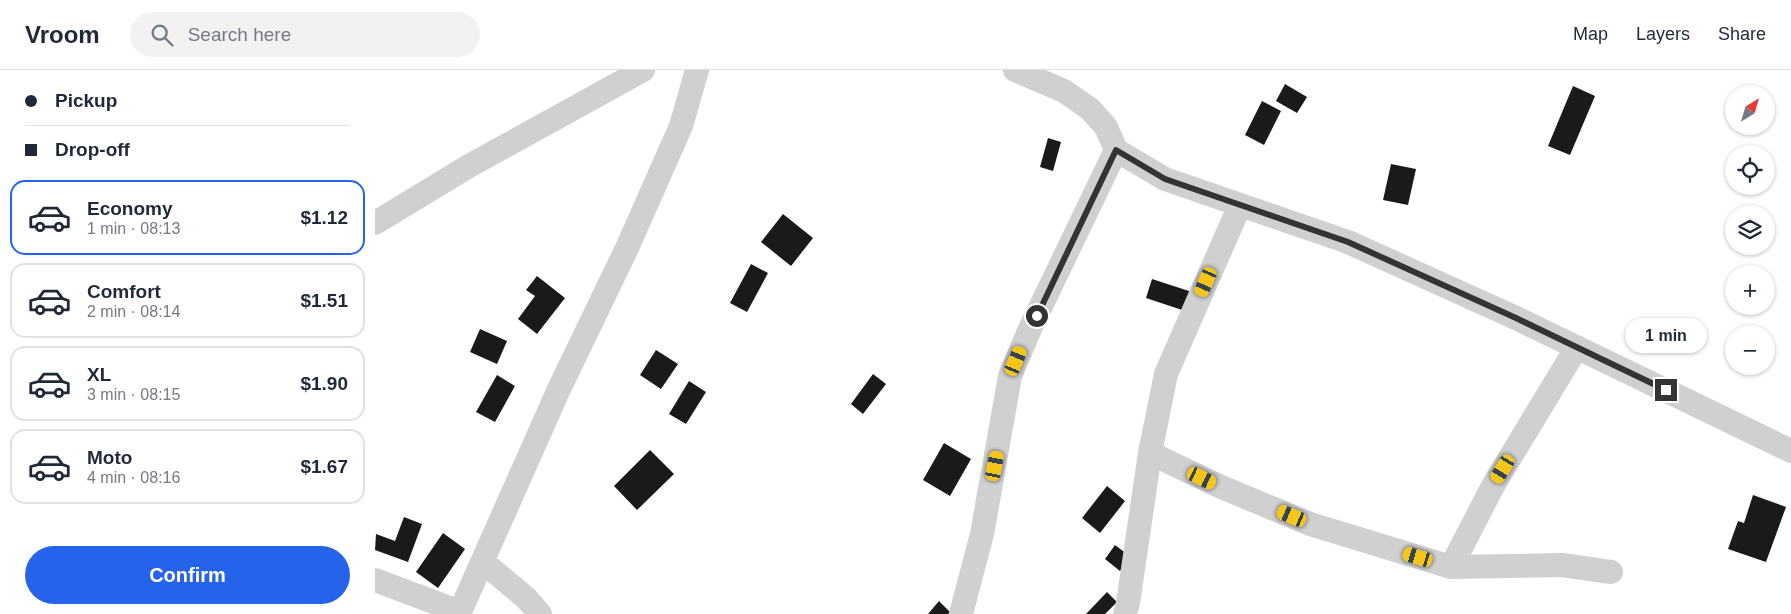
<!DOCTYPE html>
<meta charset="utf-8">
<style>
:root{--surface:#fff;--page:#f2f2f3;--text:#1f2937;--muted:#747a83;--line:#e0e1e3;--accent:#2563eb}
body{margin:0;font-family:Helvetica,sans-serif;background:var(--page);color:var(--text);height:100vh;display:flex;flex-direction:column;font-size:19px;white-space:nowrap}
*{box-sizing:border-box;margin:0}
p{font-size:16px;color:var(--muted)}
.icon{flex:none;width:28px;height:28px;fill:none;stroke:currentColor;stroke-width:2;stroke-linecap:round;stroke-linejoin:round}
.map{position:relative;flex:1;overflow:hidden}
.drawer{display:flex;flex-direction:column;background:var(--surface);width:375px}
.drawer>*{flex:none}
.hud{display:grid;align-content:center;height:110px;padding:0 25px;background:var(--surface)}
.needle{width:32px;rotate:38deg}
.buttons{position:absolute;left:1350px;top:15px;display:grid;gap:10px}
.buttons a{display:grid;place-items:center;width:50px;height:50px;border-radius:50%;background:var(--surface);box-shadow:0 1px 4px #0004;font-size:25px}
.end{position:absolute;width:22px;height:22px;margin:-11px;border:6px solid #333;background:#fff;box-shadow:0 0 0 2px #fff}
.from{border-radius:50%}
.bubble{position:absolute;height:35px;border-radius:18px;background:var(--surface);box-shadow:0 1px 4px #0004;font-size:16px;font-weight:700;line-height:35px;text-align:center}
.car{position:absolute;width:15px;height:30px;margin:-15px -8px;border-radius:6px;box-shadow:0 0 4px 1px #0007;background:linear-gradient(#f5c518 24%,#345 0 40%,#f5c518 0 76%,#345 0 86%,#f5c518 0)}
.hud b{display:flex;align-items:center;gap:18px;height:48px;font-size:19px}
.hud b+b{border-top:1px solid var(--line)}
.hud i{width:12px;height:12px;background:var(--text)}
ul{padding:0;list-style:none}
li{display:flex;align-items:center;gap:15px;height:75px;margin:0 10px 8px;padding:0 15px;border:2px solid var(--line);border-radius:15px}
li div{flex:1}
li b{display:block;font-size:19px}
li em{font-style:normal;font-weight:700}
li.on{border-color:var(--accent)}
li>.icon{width:45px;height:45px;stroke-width:1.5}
.primary-button{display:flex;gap:10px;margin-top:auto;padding:10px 25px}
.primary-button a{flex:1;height:58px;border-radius:30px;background:var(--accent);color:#fff;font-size:20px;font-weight:700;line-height:58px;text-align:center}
header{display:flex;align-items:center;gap:30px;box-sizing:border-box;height:70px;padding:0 25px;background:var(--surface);border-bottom:1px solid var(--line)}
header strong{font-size:24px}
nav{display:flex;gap:28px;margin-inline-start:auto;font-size:18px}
.search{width:350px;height:45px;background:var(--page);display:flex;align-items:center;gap:12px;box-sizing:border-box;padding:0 18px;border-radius:28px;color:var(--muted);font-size:19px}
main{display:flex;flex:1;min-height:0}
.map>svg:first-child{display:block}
.building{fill:#1a1a1a}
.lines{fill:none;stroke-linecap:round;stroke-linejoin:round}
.minor{stroke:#d0d0d0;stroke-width:24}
.route{stroke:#333;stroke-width:6}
</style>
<header>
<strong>Vroom</strong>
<div class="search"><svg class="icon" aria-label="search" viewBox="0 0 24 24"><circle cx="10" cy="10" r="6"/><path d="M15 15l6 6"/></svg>Search here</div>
<nav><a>Map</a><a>Layers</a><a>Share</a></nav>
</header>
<main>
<section class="drawer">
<div class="hud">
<b><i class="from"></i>Pickup</b>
<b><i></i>Drop-off</b>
</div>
<ul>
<li class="on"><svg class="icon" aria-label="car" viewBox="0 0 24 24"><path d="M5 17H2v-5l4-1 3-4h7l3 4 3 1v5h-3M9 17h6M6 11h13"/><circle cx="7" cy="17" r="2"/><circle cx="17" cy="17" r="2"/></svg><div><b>Economy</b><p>1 min · 08:13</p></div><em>$1.12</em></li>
<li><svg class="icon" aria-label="car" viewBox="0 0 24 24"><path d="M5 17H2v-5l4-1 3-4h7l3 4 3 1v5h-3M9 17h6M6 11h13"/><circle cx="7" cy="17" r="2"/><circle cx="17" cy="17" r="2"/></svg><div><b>Comfort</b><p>2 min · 08:14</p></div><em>$1.51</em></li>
<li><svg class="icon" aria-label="car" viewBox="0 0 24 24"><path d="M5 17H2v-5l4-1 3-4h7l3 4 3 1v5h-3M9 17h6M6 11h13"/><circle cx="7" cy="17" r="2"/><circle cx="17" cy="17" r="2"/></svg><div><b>XL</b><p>3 min · 08:15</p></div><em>$1.90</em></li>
<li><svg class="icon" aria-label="car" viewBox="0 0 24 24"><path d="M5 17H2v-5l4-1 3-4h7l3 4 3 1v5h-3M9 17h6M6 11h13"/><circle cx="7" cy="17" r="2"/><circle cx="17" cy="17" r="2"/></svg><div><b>Moto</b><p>4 min · 08:16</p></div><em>$1.67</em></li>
</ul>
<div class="primary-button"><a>Confirm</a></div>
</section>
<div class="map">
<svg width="1416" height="544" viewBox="0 0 1416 544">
<rect width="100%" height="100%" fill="#fff"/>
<path class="building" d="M910 14 932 27 922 43 901 31Z
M1198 16 1220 26 1195 85 1173 76Z
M887 31 906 41 889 75 870 65Z
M673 68 686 72 678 101 665 97Z
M1016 94 1041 99 1033 135 1008 130Z
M408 144 438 168 416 196 386 172Z
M376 194 393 203 372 242 355 233Z
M162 206 190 228 162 264 143 249 160 226 151 220Z
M777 209 817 222 810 241 771 228Z
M105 259 132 271 122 294 95 282Z
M281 280 303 294 286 319 265 305Z
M498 304 511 314 488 344 476 334Z
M122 305 140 316 120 352 101 342Z
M314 311 331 322 311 354 294 344Z
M569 373 596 389 575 426 548 410Z
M275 380 299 404 262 440 239 416Z
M732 416 750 431 725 463 707 448Z
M1378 425 1411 437 1391 492 1353 479 1363 451 1369 453Z
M29 447 47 454 33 492 0 480 1 464 20 471Z
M68 463 90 479 63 518 41 502Z
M740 475 756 487 745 501 730 489Z
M732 522 742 532 730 544H711Z
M564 531 575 542 573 544H553Z"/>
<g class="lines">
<path class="minor" d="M640 0 689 21 715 39 731 57 741 80 790 109 973 172 1141 248 1416 381
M0 153 94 96 268 0
M775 383 844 416 935 454 1076 497 1187 495 1236 502
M108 492 151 528 165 544
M1076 497 1119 414 1202 277
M0 510 85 542
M84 544 184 319 252 178 306 56 322 0
M586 544 607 464 635 306 654 261 741 80
M750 544 753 533 775 383 791 304 865 135"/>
</g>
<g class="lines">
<path class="route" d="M662 246 741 80 790 109 973 172 1141 248 1291 320"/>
</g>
</svg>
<div class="buttons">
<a><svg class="needle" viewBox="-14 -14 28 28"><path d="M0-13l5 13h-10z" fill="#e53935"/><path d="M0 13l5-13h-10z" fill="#747a83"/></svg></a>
<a><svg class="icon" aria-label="locate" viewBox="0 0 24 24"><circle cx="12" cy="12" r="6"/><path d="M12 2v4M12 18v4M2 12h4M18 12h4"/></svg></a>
<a><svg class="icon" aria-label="layers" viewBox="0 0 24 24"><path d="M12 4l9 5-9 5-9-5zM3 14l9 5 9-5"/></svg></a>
<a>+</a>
<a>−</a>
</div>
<i class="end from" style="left:662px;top:246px"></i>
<i class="end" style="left:1291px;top:320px"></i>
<div class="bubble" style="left:1250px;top:248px;width:82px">1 min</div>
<i class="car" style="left:831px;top:212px;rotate:204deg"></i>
<i class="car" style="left:641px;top:291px;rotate:23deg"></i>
<i class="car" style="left:620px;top:396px;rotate:11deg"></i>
<i class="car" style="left:1128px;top:399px;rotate:211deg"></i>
<i class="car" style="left:827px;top:408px;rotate:116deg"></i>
<i class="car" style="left:917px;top:446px;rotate:293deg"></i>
<i class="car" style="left:1043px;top:487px;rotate:287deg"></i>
</div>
</main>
